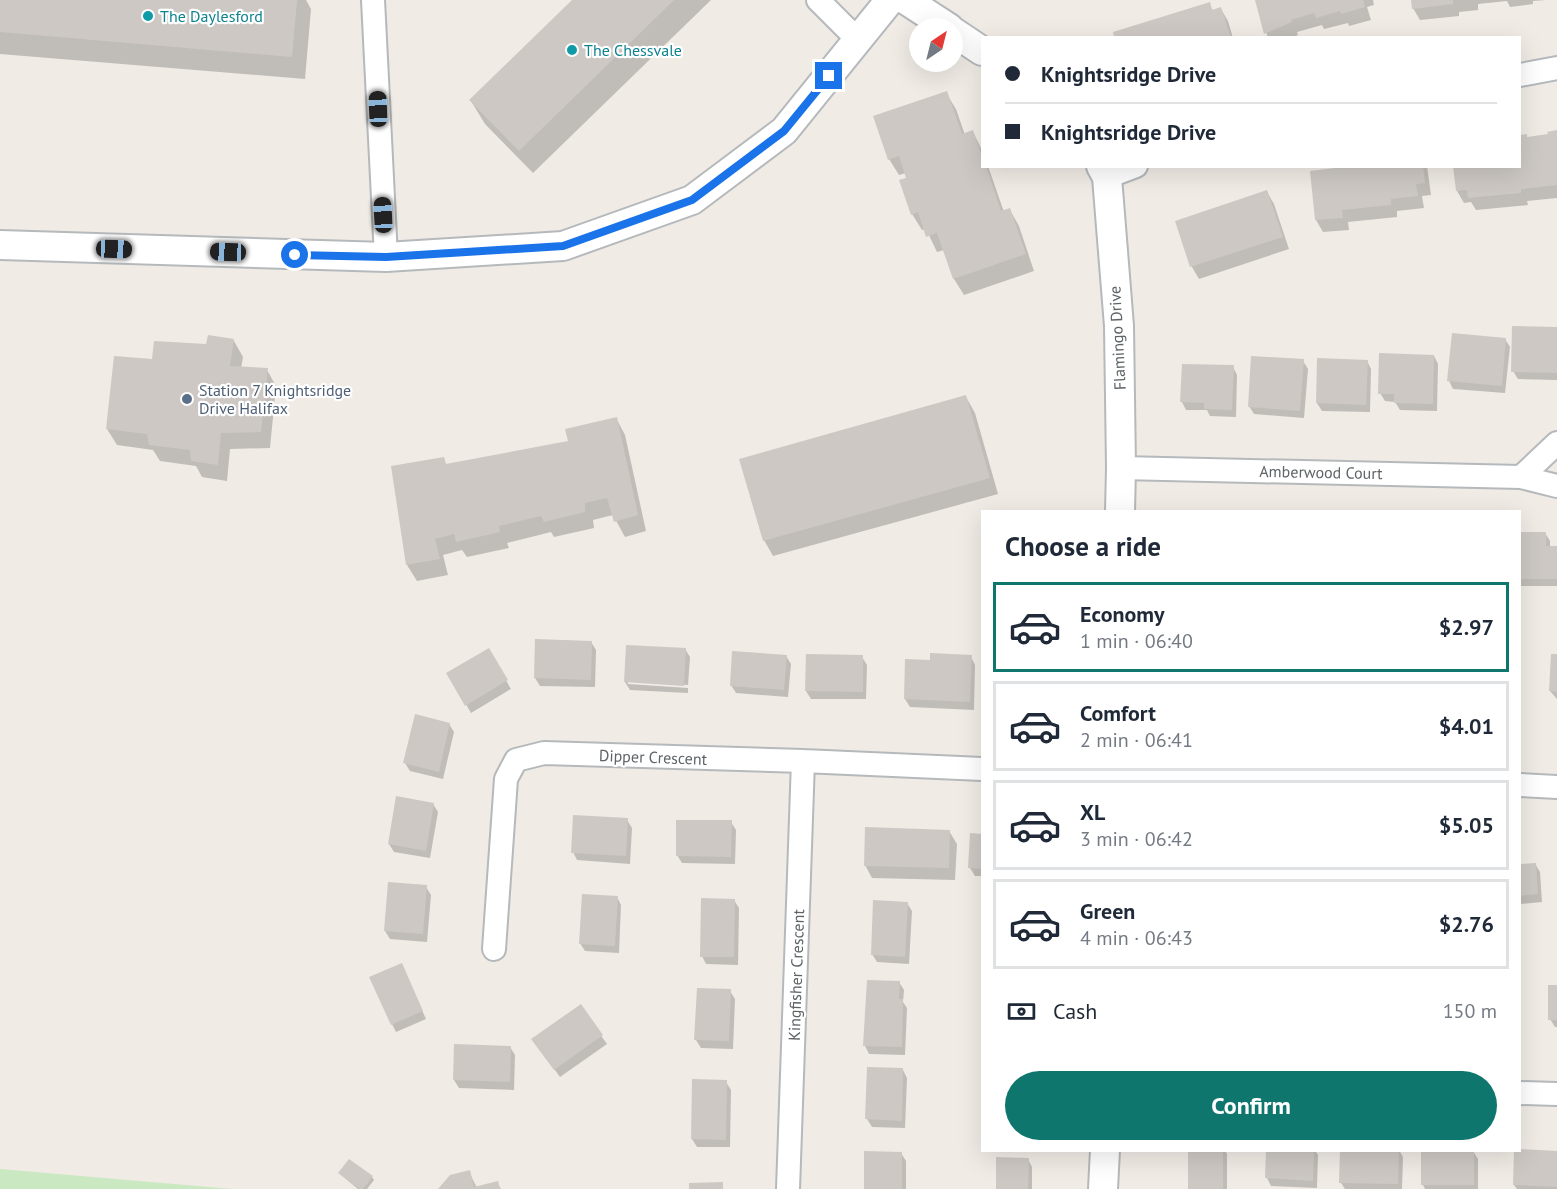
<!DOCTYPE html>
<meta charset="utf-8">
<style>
:root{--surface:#fff;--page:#f6f6f7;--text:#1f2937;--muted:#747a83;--line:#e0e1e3;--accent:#0f766e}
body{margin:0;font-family:"PT Sans",sans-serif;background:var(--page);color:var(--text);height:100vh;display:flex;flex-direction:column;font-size:22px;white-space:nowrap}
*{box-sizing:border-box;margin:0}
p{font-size:20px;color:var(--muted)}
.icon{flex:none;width:33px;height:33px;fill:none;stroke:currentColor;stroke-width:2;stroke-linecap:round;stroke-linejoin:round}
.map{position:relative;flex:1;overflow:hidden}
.sheet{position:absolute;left:981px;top:510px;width:540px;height:642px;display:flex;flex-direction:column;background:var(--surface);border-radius:0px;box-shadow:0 6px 24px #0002}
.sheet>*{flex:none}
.guide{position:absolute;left:981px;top:36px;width:540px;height:132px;border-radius:0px;box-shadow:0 6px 24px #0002;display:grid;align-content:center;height:132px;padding:0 24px;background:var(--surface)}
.needle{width:39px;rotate:35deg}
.controls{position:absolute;left:909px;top:18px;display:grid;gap:12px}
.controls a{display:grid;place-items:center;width:54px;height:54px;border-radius:50%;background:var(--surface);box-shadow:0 6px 24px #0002;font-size:30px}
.end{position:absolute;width:27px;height:27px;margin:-14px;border:8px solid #1a73e8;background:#fff;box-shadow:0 0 0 3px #fff}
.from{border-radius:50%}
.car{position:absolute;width:18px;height:36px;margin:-18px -9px;border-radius:8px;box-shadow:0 0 4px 2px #0007;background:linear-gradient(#222 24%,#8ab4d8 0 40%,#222 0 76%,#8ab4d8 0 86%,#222 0)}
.guide b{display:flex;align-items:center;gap:21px;height:57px;font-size:22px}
.guide b+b{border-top:2px solid var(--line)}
.guide i{width:15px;height:15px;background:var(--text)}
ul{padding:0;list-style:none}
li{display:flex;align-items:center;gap:18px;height:90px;margin:0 12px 9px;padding:0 12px;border:3px solid var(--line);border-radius:0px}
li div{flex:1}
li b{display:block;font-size:22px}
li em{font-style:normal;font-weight:700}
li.current{border-color:var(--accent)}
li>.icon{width:54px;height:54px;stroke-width:1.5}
h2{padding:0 24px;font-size:27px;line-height:72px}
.pay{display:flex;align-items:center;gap:15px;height:66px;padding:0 24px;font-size:22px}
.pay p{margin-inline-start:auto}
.button{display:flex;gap:12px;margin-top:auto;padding:12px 24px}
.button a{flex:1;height:69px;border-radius:36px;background:var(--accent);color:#fff;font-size:24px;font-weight:700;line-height:69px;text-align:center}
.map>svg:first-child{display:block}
.green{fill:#cae8c1}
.shadow{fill:#0003}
.building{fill:#cdc8c4}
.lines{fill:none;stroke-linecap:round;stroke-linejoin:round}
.minor-casing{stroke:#b5b9bc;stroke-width:26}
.tertiary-casing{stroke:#b5b9bc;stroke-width:32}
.minor{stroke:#fff;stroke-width:22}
.tertiary{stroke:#fff;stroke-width:28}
.route{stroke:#1a73e8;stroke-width:8}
.culture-dot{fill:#0f9aa8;stroke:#fff;stroke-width:2}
.service-dot{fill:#5c6f8a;stroke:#fff;stroke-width:2}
.labels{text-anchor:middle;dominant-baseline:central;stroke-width:4.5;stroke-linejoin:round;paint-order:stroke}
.culture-label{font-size:16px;fill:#0d838f;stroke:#fff;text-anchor:start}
.street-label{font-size:16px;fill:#5d6366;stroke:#fff}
.service-label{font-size:16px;fill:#4e5e75;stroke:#fff;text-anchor:start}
</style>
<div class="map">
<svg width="1557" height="1189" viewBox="0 0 1557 1189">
<rect width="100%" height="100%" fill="#f0ebe5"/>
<path class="green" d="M0 1169 232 1189H0Z"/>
<path class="shadow" d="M0 0H306L311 9 305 79 0 54Z
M575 0H711L533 173 485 124 471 101Z
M1256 0H1373L1374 5 1367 7 1371 20 1349 26 1348 23 1324 29 1322 25 1297 32 1298 35 1291 38H1268Z
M1413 0H1546L1533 1V4L1510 7 1507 1 1478 4V10L1459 12V16L1420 20 1413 8Z
M1209 4 1213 11 1221 9 1228 21 1233 38H1116Z
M946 93 956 109 965 135 973 132 982 150V166H988L1004 212 1010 210 1019 226 1034 271 964 295 954 279 944 250 937 252 926 229 922 230 912 214 906 173 899 175 889 159Z
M1557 132V198L1527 201 1528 205 1476 210 1471 202 1464 203 1457 191 1520 166V136H1526L1527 138 1549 136Z
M1337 166H1427L1431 195 1422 196 1424 208 1397 211V217L1348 222 1349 230 1323 232 1316 220 1311 172 1337 170Z
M1267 192 1274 204 1289 249 1199 279 1192 267 1177 222Z
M1557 328V380L1518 379 1513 371Z
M1505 339 1510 347 1505 393 1453 389 1449 381Z
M234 341 243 357 241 368 267 370 276 386 270 448 230 449 227 481 202 477 196 466 160 461 153 450 117 445 107 429 153 360Z
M1434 356 1438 364 1437 411 1400 410 1395 402 1385 401 1380 393Z
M1303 361 1308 369 1304 418 1254 414 1249 406Z
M1367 361 1371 369 1370 412 1322 411 1317 403Z
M1233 367 1237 375 1236 417 1210 416 1207 410H1186L1182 402Z
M966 397 975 413 998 494 773 556 764 540Z
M616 418 625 435 646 531 625 537 613 515 593 520 594 528 554 537 551 532 507 543 509 548 467 557 462 550 443 555 448 575 417 581 407 565 443 458 447 466 570 442Z
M1520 533H1545L1550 541V547H1557V586H1521Z
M591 642 596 650 595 687 540 686 535 678Z
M685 649 690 657 688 685 628 681V684L688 688V693L630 690 625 682Z
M488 650 511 689 471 713 448 673Z
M786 656 791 664 788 697 736 693 731 685Z
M1557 656V699L1550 691Z
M862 657 867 665 866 699H811L806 691Z
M971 657 975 665 974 710 910 707 905 699Z
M449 724 454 732 443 779 410 771 405 763Z
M433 804 438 812 430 858 394 852 389 844Z
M627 820 632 828 630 864 577 860 573 852Z
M731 822 736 830 735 864 682 863 677 855Z
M949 831 957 844 955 880 872 878 865 865Z
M972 834 982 835V876H975L970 868Z
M1535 864 1540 872 1542 902 1520 904V866Z
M426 887 431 895 427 942 390 939 385 931Z
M617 897 621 905 619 953 585 951 580 943Z
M734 900 739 908 738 965 706 964 702 956Z
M907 903 912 911 909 964 877 962 872 954Z
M405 973 426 1019 396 1032 392 1024Z
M899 982 904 990 903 1002 907 1008 905 1055 869 1054 865 1046Z
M1557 986V1027H1555L1550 1019Z
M730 991 735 999 733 1049 701 1048 696 1040Z
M580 1006 607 1044 560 1077 538 1047Z
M510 1047 515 1055 514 1090 459 1088 454 1080Z
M903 1070 907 1078 905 1128 872 1127 867 1119Z
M726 1082 731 1090 730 1147H697L692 1139Z
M1190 1150H1225L1227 1154V1189H1189Z
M1268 1150H1315L1318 1155 1317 1188 1271 1186 1267 1178Z
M1341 1150H1399L1403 1157 1402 1189H1345L1341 1183Z
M1473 1151 1478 1159V1189H1425L1423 1185Z
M1557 1152V1189H1517L1514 1185Z
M901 1153 906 1161V1189H865Z
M1028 1159 1032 1167V1189H997Z
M469 1172 477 1188 497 1183 501 1189H441Z
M340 1174 372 1177 374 1180 367 1189H358Z"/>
<path class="building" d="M0 0H297L292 57 0 32Z
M572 0H674L519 151 469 100Z
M1255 0H1363L1365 7 1341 14 1340 11 1316 18 1314 13 1291 20 1292 22 1264 34Z
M1411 0H1453V4L1412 9Z
M1210 2 1212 10 1221 7 1231 38H1114L1113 32Z
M947 91 962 134 973 130 982 157V166H986L1001 211 1010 208 1026 254 953 279 937 233 926 237 918 212 911 215 899 180 906 178 899 156 888 160 873 116Z
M1557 130V185L1521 189V193L1468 198 1467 190 1456 191 1453 166H1520V135L1527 134V137L1548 134 1547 132Z
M1335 166H1423L1425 183 1416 184 1418 196 1391 199V205L1342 210 1343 218 1315 220 1310 171 1335 168Z
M1267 190 1283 237 1190 267 1175 221Z
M1512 326 1557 327V373L1511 372Z
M1452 333 1506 338 1502 386 1447 381Z
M208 335 234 339 230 366 268 368 261 432 221 433 218 465 191 461 190 450 149 445 147 434 106 429 114 356 152 359 154 341 206 344Z
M1379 353 1434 355 1433 404 1394 403V394H1378Z
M1251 356 1304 359 1300 411 1248 407Z
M1317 358 1368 360 1366 405 1316 403Z
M1182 364 1234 365 1232 410 1204 409V403L1180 402Z
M966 395 990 478 763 541 739 459Z
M617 417 638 515 614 522 607 498 585 503V512L544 522 541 516 499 526 500 532 456 542 454 534 435 539 440 559 406 565 391 466 444 457 446 464 568 441 565 429Z
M1520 532H1546V546H1557V579H1520Z
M535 639 592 641 591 680 534 678Z
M626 645 686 648 684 686 624 682Z
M489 648 508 680 465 706 446 673Z
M732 651 787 655 784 690 730 686Z
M930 653 972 655 970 702 904 699 905 659 930 660Z
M806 654 863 655V692L805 691Z
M1551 654H1557V692L1549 691Z
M415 714 450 723 439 772 403 763Z
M396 796 434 803 426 851 388 844Z
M573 815 628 818 626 856 571 853Z
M676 820H732L731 857 676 856Z
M865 827 950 830 949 868 864 866Z
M970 833 982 834V869L968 868Z
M1536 863 1538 894 1520 896V864Z
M388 882 427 885 423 934 384 931Z
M582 894 618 896 615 946 579 944Z
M701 898 735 899 734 957H700Z
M873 900 908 902 905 957 871 955Z
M402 963 423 1011 391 1025 369 977Z
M867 980 900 981 899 999H903L902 1047 863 1046Z
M1548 985H1557V1020H1548Z
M697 988 731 989 729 1041 694 1040Z
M581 1004 603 1035 554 1070 531 1039Z
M454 1044 511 1046 510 1082 453 1080Z
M867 1067 903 1068 902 1121 865 1119Z
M692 1079 727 1080 726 1140 691 1139Z
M1520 1149 1557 1151V1187L1513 1185 1514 1150Z
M1188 1150H1223V1189H1188Z
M1266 1150H1314L1313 1181 1265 1178Z
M1340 1150H1399L1398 1184 1339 1183Z
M1421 1150H1474V1185H1421Z
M864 1151 902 1152V1189H864Z
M996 1157 1029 1158 1028 1189H996Z
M349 1159 373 1176 363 1189H360L338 1173Z
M470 1170 474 1187 498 1181 500 1189H438L450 1175Z
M723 1182V1189H689V1183Z"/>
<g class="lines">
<defs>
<path id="minor" d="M373 0 386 257
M818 0 858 40
M1520 75 1557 68
M1107 177 1136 166
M1121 468 1521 477 1557 486
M1521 477 1557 443
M1520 785 1557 787
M494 949 506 779 516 760 544 753 803 761 982 769
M1520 1093 1557 1094
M788 1189 803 761"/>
<path id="tertiary" d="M906 0 949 28
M952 31 982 51
M1101 166 1107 177 1119 326 1121 468 1120 512
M0 245 386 257 563 246 692 200 784 131 890 0
M1103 1189 1105 1150"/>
</defs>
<use href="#minor" class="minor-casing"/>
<use href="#tertiary" class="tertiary-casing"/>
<use href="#minor" class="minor"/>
<use href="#tertiary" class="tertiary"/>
</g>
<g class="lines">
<path class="route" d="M295 255 386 257 563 246 692 200 784 131 829 76"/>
</g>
<g class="culture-dot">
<circle cx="148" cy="16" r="6"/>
<circle cx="572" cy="50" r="6"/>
</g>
<circle class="service-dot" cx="187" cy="399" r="6"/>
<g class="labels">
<g class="culture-label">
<text x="160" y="16">The Daylesford</text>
<text x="584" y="50">The Chessvale</text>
</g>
<g class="street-label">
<text transform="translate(1117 338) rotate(-93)">Flamingo Drive</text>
<text transform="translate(1321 472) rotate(1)">Amberwood Court</text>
<text transform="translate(653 757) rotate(2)">Dipper Crescent</text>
<text transform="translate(796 975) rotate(-88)">Kingfisher Crescent</text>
</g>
<g class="service-label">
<text x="199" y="390">Station 7 Knightsridge<tspan x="199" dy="18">Drive Halifax</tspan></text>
</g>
</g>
</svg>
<div class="controls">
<a><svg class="needle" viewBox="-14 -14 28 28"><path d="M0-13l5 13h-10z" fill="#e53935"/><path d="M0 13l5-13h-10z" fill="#747a83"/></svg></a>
</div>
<i class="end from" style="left:295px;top:255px"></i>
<i class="end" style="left:829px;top:76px"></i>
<i class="car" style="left:378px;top:109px;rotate:358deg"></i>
<i class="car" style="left:383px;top:215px;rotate:357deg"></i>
<i class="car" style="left:114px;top:249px;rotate:92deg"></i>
<i class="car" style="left:228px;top:252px;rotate:272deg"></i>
<div class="guide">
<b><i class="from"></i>Knightsridge Drive</b>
<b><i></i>Knightsridge Drive</b>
</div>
<section class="sheet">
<h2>Choose a ride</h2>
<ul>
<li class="current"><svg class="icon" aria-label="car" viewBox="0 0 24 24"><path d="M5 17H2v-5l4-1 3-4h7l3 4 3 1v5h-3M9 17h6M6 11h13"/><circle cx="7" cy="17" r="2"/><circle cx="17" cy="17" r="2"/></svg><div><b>Economy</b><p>1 min · 06:40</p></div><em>$2.97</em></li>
<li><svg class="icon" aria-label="car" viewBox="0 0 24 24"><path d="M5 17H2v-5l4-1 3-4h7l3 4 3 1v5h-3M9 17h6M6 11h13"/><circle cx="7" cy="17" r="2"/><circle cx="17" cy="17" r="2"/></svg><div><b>Comfort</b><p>2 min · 06:41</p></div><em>$4.01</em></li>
<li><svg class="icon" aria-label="car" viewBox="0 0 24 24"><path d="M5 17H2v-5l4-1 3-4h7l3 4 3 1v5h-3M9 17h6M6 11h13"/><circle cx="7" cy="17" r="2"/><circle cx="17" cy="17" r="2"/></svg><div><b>XL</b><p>3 min · 06:42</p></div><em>$5.05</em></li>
<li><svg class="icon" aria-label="car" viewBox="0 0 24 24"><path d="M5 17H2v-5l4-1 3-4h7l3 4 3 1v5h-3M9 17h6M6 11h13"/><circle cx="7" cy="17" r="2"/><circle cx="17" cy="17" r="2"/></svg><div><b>Green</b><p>4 min · 06:43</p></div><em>$2.76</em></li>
</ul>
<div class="pay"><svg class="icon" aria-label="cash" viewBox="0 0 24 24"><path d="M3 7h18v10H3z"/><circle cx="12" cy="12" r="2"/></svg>Cash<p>150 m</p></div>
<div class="button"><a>Confirm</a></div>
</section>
</div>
